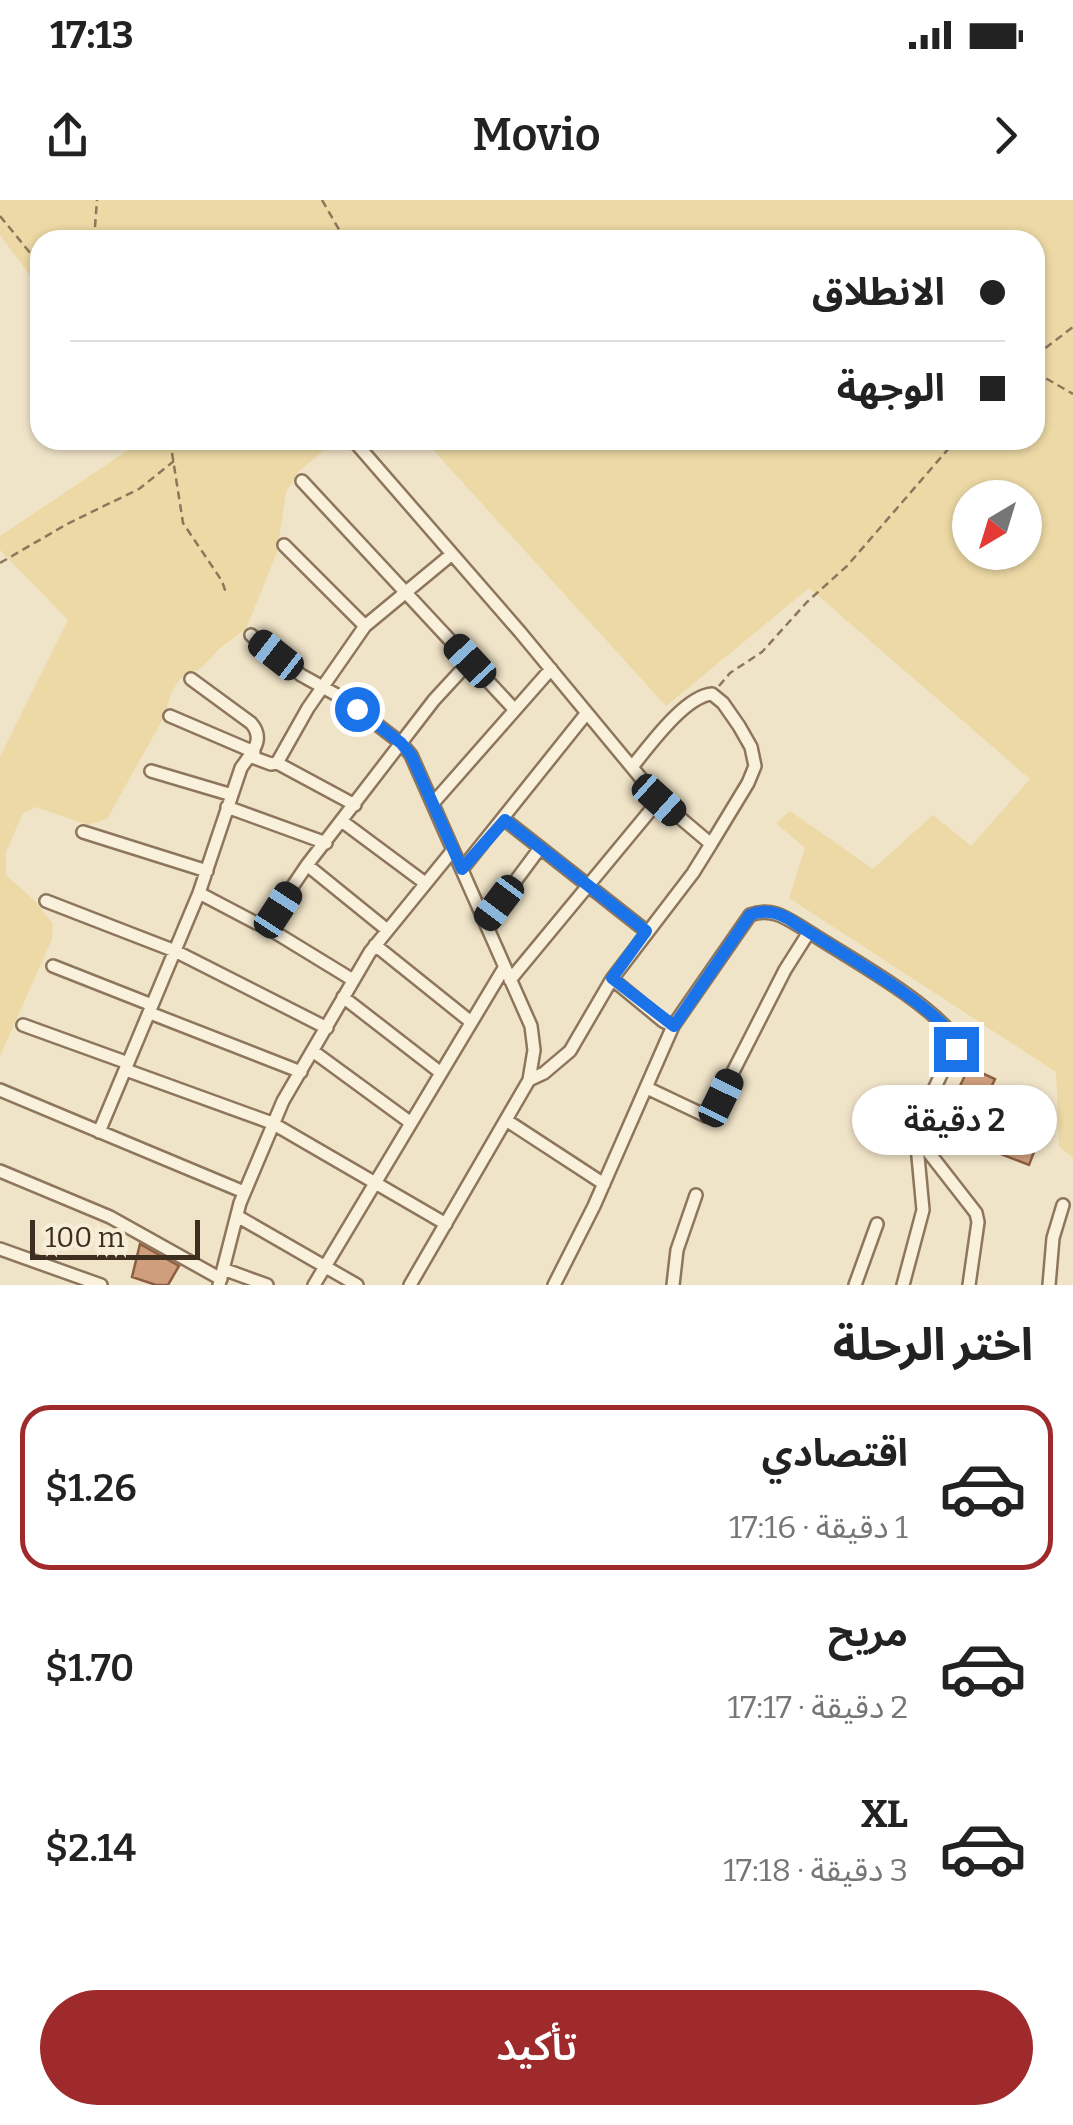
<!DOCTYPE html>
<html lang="ar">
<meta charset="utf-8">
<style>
:root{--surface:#fff;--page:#f2f2f2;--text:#222;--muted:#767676;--line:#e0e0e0;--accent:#9e2a2b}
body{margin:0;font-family:Bitter,"Noto Sans Arabic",serif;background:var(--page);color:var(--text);direction:rtl;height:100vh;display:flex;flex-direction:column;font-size:38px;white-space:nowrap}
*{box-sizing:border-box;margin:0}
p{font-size:32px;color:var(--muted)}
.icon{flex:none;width:55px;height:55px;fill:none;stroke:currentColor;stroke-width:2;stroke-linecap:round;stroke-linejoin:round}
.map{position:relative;height:1085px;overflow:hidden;direction:ltr}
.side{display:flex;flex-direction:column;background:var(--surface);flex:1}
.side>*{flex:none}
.hud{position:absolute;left:30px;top:30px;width:1015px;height:220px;border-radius:30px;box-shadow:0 2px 8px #0004;direction:rtl;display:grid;align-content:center;height:220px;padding:0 40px;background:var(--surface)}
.needle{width:65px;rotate:218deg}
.buttons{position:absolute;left:952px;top:280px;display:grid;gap:20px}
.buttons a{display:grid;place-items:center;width:90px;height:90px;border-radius:50%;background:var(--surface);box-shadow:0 2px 8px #0004;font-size:50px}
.scale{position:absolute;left:30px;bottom:25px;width:170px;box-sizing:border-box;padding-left:10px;border:5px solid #3d2e20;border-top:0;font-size:28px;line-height:35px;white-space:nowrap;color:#3d2e20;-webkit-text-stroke:8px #f7eed8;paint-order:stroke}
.end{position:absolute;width:45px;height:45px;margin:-22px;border:12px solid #1a73e8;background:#fff;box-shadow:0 0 0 5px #fff}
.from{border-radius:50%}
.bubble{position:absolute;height:70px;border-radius:35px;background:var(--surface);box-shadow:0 2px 8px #0004;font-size:32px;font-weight:600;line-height:70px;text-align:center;direction:rtl}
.car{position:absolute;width:30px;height:60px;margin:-30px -15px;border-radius:12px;box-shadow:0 0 8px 2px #0007;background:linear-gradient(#222 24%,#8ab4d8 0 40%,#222 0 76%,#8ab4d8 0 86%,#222 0)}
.hud b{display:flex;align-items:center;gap:35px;height:95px;font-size:38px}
.hud b+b{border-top:2px solid var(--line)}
.hud i{width:25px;height:25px;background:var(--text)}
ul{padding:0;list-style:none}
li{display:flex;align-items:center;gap:30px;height:165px;margin:0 20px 15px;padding:0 20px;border:5px solid transparent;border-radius:30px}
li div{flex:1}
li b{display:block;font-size:38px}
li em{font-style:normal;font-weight:600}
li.on{border-color:var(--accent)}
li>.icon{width:90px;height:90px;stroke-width:1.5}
h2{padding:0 40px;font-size:45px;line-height:120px}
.action{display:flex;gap:20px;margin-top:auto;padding:20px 40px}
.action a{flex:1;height:115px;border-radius:60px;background:var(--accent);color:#fff;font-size:40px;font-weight:600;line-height:115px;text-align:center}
.status{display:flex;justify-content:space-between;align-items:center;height:70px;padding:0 50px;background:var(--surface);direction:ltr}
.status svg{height:28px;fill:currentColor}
header{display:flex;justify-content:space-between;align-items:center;height:130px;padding:0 40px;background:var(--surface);font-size:45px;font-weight:600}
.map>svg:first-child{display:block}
.sand{fill:#ecd9a5;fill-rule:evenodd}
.building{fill:#cf9f7d;stroke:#8d5f41;stroke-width:2.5}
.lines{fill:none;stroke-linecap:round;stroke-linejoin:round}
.minor-casing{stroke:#8d765c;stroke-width:16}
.path{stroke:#8d765c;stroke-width:2.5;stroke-dasharray:8 5;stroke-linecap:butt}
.minor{stroke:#faf1dc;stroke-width:11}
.route{stroke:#1a73e8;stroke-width:12}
</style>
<div class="status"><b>17:13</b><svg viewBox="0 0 49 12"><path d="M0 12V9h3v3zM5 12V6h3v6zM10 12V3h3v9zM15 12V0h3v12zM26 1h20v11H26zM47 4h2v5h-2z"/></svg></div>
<header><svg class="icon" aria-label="forward" viewBox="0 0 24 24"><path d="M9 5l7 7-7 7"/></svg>Movio<svg class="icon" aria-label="share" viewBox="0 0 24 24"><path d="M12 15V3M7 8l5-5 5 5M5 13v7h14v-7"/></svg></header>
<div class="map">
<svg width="1073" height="1085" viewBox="0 0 1073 1085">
<rect width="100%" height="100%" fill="#f0e4c8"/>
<path class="sand" d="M0 0H1073V958L1059 946 1056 872 789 698 805 648 776 623 790 611 873 669 933 615 971 646 1030 579 809 388 666 506 424 240H1035V40H40V89L0 35ZM970 298H1025V352H970Z
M143 240H337L299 271 286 292 277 352 246 429 220 448 201 468 180 479 171 493 164 517 107 619 88 625 36 607 23 613 6 652V675L35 701 53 724 52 739 0 856V557L68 420 0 350V336Z"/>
<path class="building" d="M969 867 995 879 986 898 960 886Z
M947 912 1036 947 1029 965 939 930Z
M140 1044 179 1066 168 1085H156L132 1077Z"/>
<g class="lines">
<defs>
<path id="minor" d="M354 241 520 432 659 600 711 644 693 673 612 779 570 851 544 873 529 880 410 1085
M302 281 514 509
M284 345 365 426
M251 435 301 475 344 499 401 543 411 555 531 826 534 850 529 880
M170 516 254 552
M252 557 271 564 277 563 308 508 365 426 452 354
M277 563 355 605
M632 567C649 546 685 496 712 494L723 503 739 526 751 547 755 566 748 583 711 644
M151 571 232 595
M434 602 551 469
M227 607 326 643
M505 620 646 731
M343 622 425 683
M83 632 207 671
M307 665 386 729
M462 669 586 514
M199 693 256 723 263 725 269 721 307 665 434 500 470 461
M46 701 175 751 327 828
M485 722 540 648
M263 725 353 780
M809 732C849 758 932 803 957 841L918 923 916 935 923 1010 903 1085
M375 745 471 822
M53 766 152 805
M510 780 659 600
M343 797 441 873
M150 813 301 872
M23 825 128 863
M314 852 411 923
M126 870 272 923 446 1024
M647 888 706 916 712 913 785 770 809 732C789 720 773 706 750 715L673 826
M0 890 244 992
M506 920 604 984
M99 932 199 693 241 568C251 553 266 540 251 523L191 479
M916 936 976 1013 978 1022 969 1085
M0 971 110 1017 221 1079
M237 1016 357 1085
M0 1049 101 1085
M223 1069 267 1085
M219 1085 240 1003 283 901 370 752 453 650
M314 1085 504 768
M554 1085 594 1006 673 826 663 821 612 779
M673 1085 677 1050 696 995
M855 1085 877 1024
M1049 1085 1053 1038 1063 1005"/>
</defs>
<use href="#minor" class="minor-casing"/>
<path class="path" d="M322 0 345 40
M0 16 40 65
M94 40 97 0
M1035 156 1073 127
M1035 172 1073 194
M170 240 183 323 222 381 226 393
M0 363 67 324 139 289 174 261
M719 486 730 473 762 452 807 402 847 366 956 240"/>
<use href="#minor" class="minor"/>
</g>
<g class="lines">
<path class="route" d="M357 509 401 543 411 555 462 669 505 620 646 731 612 778 674 826 750 715C764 709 776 712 789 719 833 749 929 800 957 841L956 849"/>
</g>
</svg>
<div class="buttons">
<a><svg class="needle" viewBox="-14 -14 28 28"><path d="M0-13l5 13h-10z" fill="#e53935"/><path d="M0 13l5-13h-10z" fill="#767676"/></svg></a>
</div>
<div class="scale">100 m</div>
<i class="end from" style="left:357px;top:509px"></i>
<i class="end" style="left:956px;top:849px"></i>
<div class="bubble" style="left:852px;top:885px;width:205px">2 دقيقة</div>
<i class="car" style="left:276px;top:455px;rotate:308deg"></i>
<i class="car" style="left:470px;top:461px;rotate:317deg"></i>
<i class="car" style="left:659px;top:600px;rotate:132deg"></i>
<i class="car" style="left:499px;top:703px;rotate:217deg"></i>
<i class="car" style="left:278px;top:710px;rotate:33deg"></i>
<i class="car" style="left:721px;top:898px;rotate:26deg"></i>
<div class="hud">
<b><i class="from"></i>الانطلاق</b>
<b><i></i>الوجهة</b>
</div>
</div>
<section class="side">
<h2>اختر الرحلة</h2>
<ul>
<li class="on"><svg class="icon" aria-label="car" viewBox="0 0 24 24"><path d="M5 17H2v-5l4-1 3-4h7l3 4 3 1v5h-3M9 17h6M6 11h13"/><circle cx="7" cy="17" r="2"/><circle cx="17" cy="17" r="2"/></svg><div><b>اقتصادي</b><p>1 دقيقة · 17:16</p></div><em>$1.26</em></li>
<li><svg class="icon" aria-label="car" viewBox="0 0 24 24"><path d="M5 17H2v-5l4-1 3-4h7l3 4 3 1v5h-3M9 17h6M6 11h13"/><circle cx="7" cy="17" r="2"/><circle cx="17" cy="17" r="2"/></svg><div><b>مريح</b><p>2 دقيقة · 17:17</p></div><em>$1.70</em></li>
<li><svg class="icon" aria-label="car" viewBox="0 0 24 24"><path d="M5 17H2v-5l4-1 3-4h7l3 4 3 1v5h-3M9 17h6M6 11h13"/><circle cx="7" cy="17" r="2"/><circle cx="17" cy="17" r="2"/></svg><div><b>XL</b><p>3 دقيقة · 17:18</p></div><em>$2.14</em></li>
</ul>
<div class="action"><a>تأكيد</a></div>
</section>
